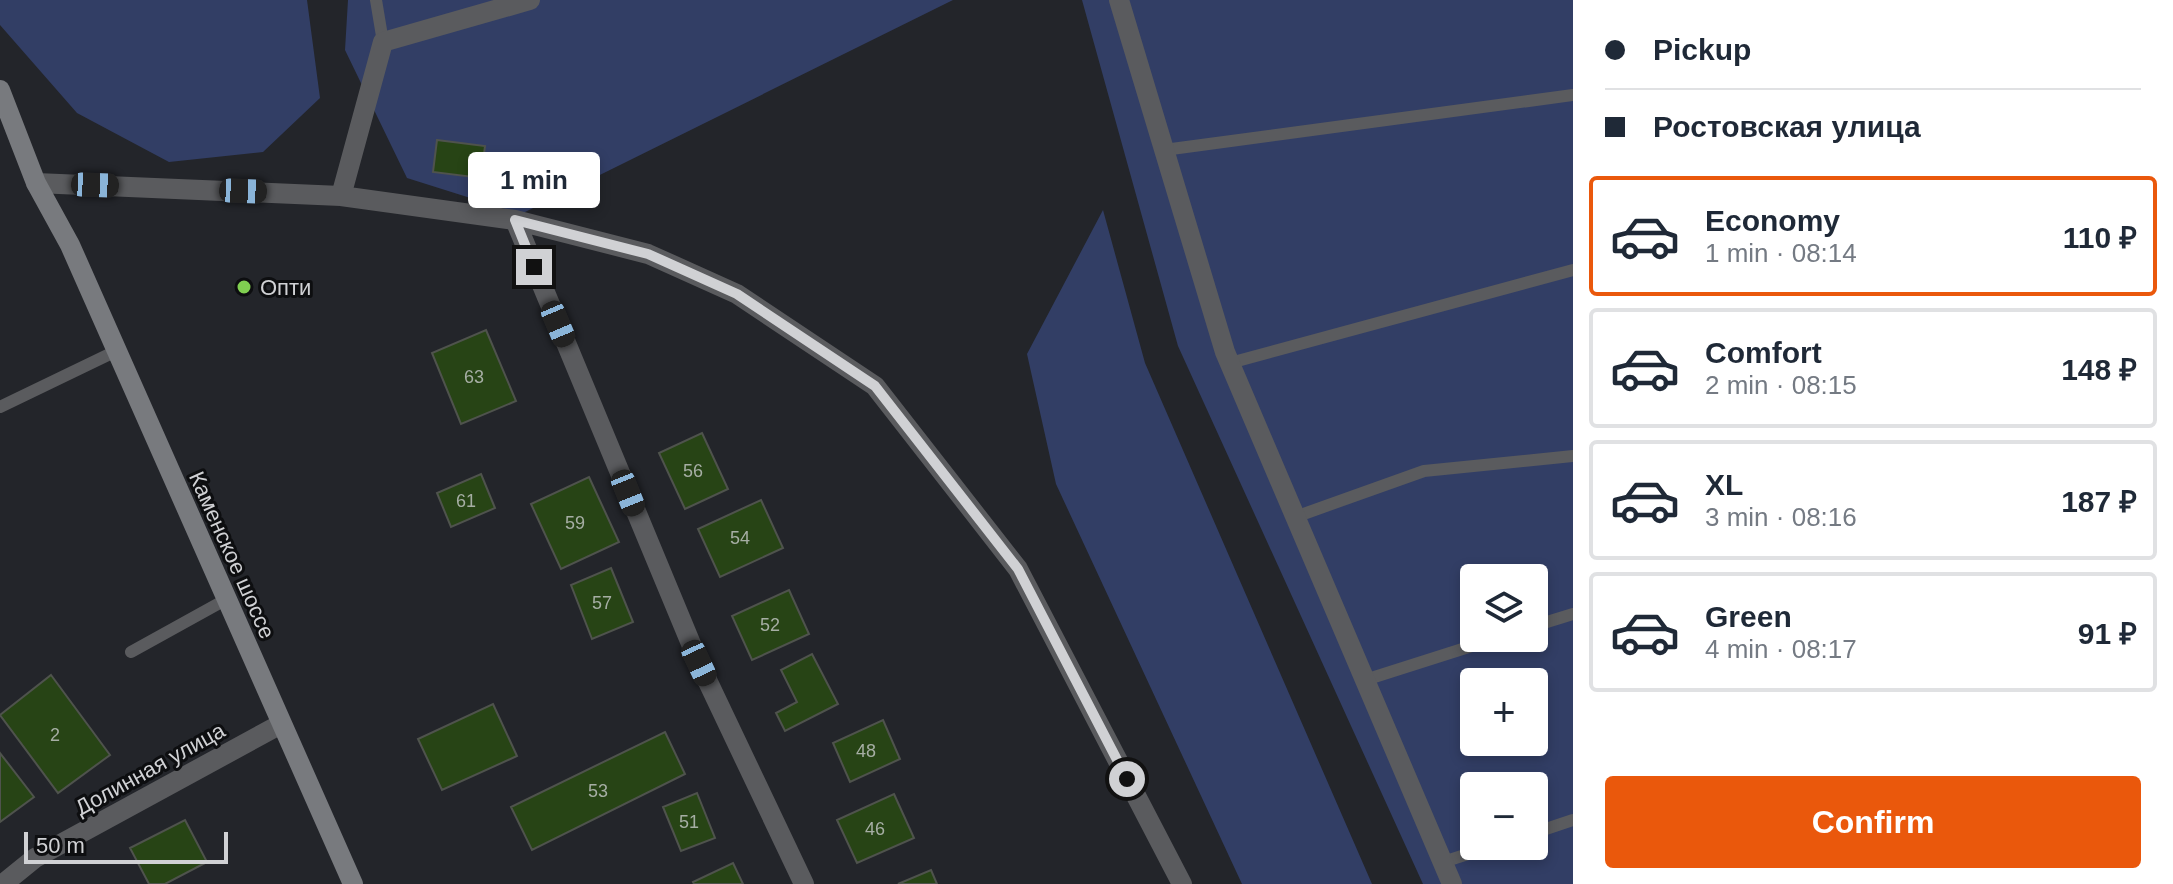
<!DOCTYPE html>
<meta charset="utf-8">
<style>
:root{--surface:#fff;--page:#f6f6f7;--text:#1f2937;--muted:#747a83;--line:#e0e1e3;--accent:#ea580c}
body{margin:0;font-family:Arial,sans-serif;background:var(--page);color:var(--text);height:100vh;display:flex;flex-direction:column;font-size:30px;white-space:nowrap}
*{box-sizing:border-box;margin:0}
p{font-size:26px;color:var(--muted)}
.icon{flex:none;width:44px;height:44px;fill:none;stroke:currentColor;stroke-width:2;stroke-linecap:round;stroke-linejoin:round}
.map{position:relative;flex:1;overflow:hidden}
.side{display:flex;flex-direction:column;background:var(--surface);width:600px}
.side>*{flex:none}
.hud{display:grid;align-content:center;height:176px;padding:0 32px;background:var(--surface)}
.controls{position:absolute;left:1460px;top:564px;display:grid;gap:16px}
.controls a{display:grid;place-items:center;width:88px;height:88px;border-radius:8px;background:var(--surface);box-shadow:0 4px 12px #0003;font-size:40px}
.scale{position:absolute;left:24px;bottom:20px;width:204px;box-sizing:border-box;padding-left:8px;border:4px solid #d0d1d4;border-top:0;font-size:22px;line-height:28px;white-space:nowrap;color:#d0d1d4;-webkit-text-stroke:6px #0d0e10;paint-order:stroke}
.end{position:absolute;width:36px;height:36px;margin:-18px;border:10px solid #d0d1d4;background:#111;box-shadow:0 0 0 4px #111}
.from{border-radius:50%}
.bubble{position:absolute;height:56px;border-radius:8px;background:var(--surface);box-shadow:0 4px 12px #0003;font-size:26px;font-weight:800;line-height:56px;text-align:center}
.car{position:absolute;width:24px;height:48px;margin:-24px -12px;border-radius:10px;box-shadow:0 0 6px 2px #0007;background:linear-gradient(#222 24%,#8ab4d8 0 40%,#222 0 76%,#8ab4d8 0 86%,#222 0)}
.hud b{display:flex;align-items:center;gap:28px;height:76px;font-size:30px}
.hud b+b{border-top:2px solid var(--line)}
.hud i{width:20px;height:20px;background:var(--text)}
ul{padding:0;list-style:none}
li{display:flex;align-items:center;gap:24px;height:120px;margin:0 16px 12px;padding:0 16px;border:4px solid var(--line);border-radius:8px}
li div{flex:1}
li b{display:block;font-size:30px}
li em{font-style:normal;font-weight:800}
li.current{border-color:var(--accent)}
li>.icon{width:72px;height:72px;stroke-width:1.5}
.primary-button{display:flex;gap:16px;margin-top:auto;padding:16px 32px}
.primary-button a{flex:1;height:92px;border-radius:8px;background:var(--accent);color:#fff;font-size:32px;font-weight:800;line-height:92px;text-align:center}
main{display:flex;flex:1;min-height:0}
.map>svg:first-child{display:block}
.green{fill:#323e65;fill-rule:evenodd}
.building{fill:#274415;stroke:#4f534d;stroke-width:2}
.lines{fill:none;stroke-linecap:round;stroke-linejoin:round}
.lane{stroke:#5a5b5e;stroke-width:12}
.street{stroke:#5a5b5e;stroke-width:20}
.secondary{stroke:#787a7e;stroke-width:20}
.route{stroke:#d0d1d4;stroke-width:10}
.poi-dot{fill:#80d051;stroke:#0d0e10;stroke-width:3}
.labels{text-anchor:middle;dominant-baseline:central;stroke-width:6;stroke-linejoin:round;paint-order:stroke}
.number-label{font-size:18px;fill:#a6aea4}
.poi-label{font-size:22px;fill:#d0d1d4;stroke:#0d0e10;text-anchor:start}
.street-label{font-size:22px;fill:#d0d1d4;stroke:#0d0e10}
</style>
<main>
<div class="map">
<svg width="1573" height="884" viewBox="0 0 1573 884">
<rect width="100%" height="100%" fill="#23252a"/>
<path class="green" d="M0 0H307L320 98 263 152 169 162 77 113 0 25Z
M348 0H953L521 214 407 178 345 50Z
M1082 0H1573V884H1423L1178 346ZM1474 578H1534V638H1474ZM1474 682H1534V742H1474ZM1474 786H1534V846H1474Z
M1103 210 1145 363 1372 884H1242L1056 484 1027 354Z"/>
<path class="building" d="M437 140 485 146 481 178 433 172Z
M486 330 516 401 461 424 432 353Z
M702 433 728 489 685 509 659 453Z
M481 474 495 508 451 527 437 493Z
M589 477 619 542 561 569 531 504Z
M761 500 783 548 720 577 698 529Z
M611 568 633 622 592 639 571 585Z
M789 590 809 634 752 660 732 616Z
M812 654 838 704 785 731 776 713 797 702 781 670Z
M51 675 110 755 58 793 0 715Z
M493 704 517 756 442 790 418 739Z
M883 720 900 759 850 782 833 743Z
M665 732 685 774 532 850 511 807Z
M0 753 34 797 0 822Z
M697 793 715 838 681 851 663 807Z
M894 794 914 838 857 863 837 820Z
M185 820 207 862 165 884H149L130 848Z
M733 863 743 884H694L693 882Z
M931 870 937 884H898Z"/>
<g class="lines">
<path class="lane" d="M376 0 383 42
M1164 150 1573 95
M1230 363 1573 270
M0 407 114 352
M1295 517 1424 471 1573 456
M1534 626 1573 614
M131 652 225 600
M1365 680 1497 638
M1534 833 1573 820
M1443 862 1493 846"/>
<path class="street" d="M1119 0 1225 352 1452 884
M36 183 341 196 515 220 648 254 737 294 875 386 1018 569 1182 884
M341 196 383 42 530 0
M515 220 699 663 804 884
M3 884 35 858 281 724"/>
<path class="secondary" d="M0 90 36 183 70 245 353 884"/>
</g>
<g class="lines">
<path class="route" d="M534 267 515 220 648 254 737 294 875 386 1018 569 1127 779"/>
</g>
<circle class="poi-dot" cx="244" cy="287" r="8"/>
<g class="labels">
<g class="number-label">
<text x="474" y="377">63</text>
<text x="693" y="471">56</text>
<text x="466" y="501">61</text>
<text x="575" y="523">59</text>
<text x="740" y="538">54</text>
<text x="602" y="603">57</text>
<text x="770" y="625">52</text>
<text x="55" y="735">2</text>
<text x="866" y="751">48</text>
<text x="598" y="791">53</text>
<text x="689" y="822">51</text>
<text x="875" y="829">46</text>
</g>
<g class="poi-label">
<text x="260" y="287">Опти</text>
</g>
<g class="street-label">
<text transform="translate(232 555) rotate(66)">Каменское шоссе</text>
<text transform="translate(150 769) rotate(-29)">Долинная улица</text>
</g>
</g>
</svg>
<div class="controls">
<a><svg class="icon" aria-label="layers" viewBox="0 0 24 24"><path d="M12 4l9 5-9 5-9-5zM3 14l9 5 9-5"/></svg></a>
<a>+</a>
<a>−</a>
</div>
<div class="scale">50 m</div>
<i class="end from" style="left:1127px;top:779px"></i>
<i class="end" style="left:534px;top:267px"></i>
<div class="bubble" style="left:468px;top:152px;width:132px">1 min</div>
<i class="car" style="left:95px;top:185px;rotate:92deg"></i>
<i class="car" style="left:243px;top:191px;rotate:92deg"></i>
<i class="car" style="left:558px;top:324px;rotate:157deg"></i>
<i class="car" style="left:628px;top:493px;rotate:158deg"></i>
<i class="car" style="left:699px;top:663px;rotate:155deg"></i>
</div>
<section class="side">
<div class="hud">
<b><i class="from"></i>Pickup</b>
<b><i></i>Ростовская улица</b>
</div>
<ul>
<li class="current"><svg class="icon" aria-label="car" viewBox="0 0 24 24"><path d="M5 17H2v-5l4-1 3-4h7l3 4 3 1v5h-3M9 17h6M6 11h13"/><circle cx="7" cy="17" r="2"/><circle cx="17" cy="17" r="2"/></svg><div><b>Economy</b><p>1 min · 08:14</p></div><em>110 ₽</em></li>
<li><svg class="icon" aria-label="car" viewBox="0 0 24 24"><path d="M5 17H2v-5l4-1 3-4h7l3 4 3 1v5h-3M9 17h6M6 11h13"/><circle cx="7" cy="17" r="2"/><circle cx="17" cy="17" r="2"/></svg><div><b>Comfort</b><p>2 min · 08:15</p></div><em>148 ₽</em></li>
<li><svg class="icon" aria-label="car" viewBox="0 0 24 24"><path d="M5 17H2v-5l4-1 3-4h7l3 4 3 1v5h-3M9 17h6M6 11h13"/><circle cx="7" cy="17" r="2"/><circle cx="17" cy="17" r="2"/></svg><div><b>XL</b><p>3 min · 08:16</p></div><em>187 ₽</em></li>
<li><svg class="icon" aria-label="car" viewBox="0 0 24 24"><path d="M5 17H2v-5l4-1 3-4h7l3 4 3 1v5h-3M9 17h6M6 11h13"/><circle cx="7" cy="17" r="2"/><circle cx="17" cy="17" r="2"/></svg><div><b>Green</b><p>4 min · 08:17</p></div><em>91 ₽</em></li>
</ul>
<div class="primary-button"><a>Confirm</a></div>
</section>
</main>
